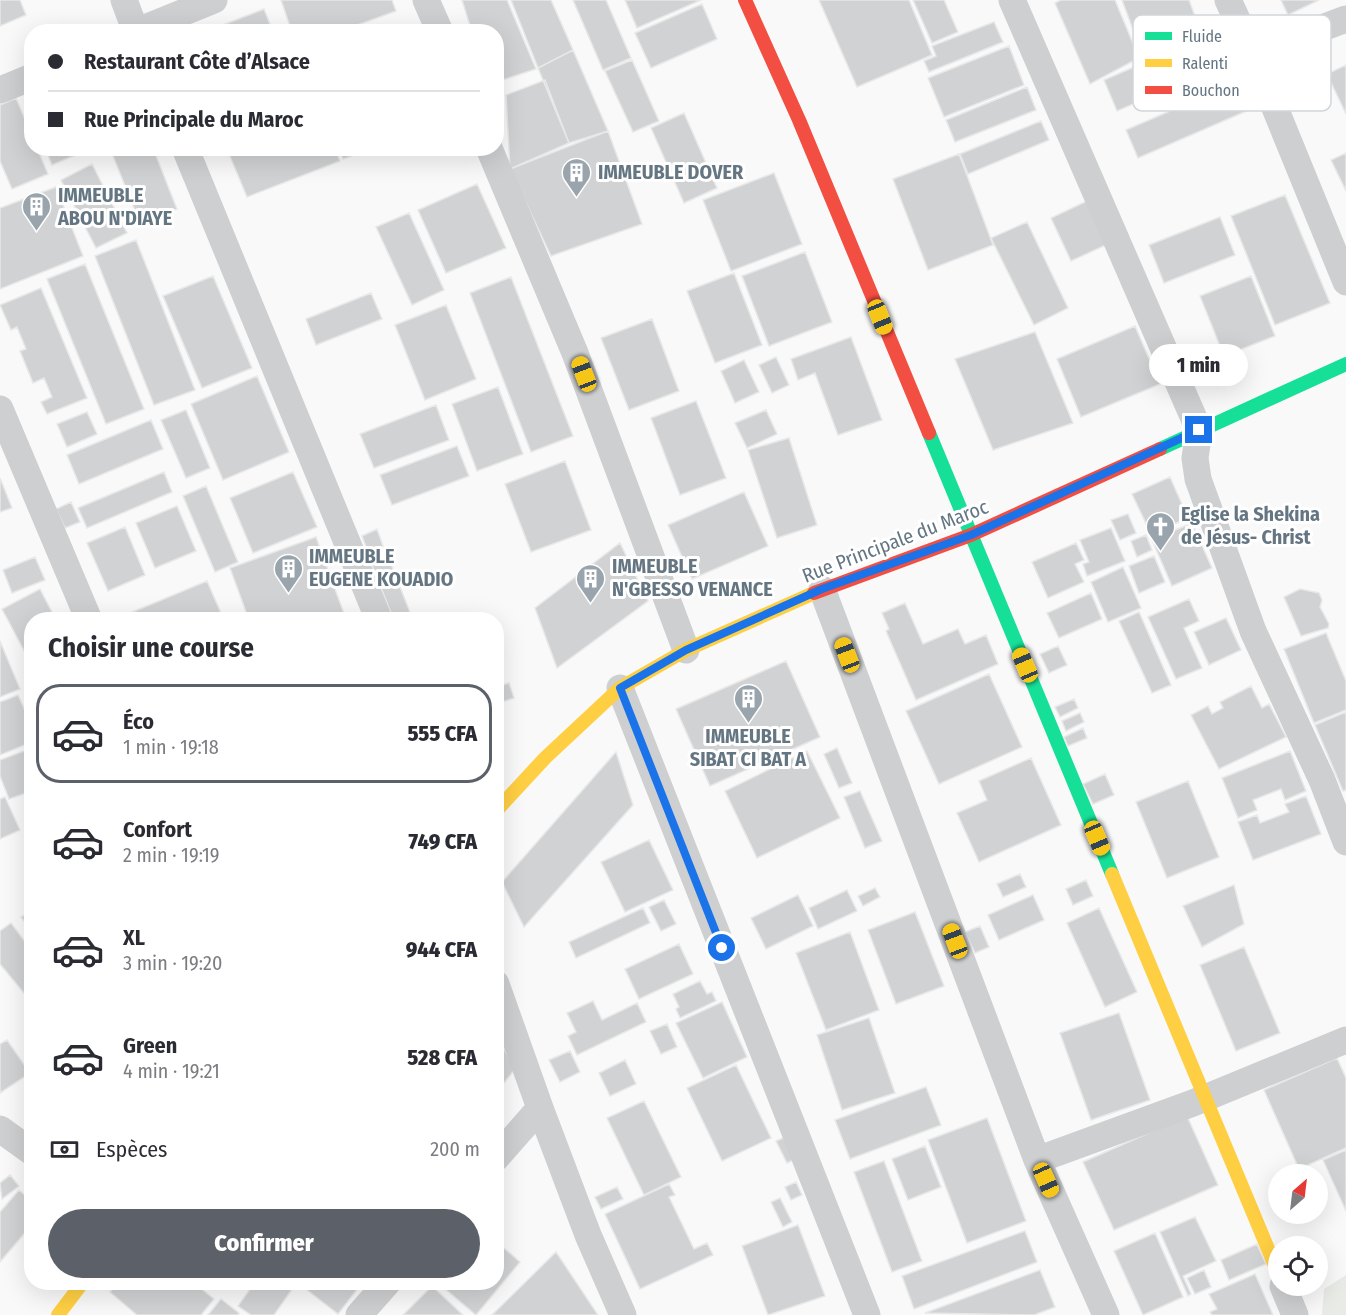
<!DOCTYPE html>
<html lang="fr">
<meta charset="utf-8">
<style>
:root{--surface:#fff;--page:#f2f2f3;--text:#2b2b33;--muted:#7c7c81;--line:#e1e1e2;--accent:#5c6169}
body{margin:0;font-family:"Fira Sans Condensed",sans-serif;background:var(--page);color:var(--text);height:100vh;display:flex;flex-direction:column;font-size:22px;white-space:nowrap}
*{box-sizing:border-box;margin:0}
p{font-size:20px;color:var(--muted)}
.icon{flex:none;width:33px;height:33px;fill:none;stroke:currentColor;stroke-width:2;stroke-linecap:round;stroke-linejoin:round}
.map{position:relative;flex:1;overflow:hidden}
.details{position:absolute;left:24px;top:612px;width:480px;height:678px;display:flex;flex-direction:column;background:var(--surface);border-radius:24px;box-shadow:0 6px 24px #0002}
.details>*{flex:none}
.guide{position:absolute;left:24px;top:24px;width:480px;height:132px;border-radius:24px;box-shadow:0 6px 24px #0002;display:grid;align-content:center;height:132px;padding:0 24px;background:var(--surface)}
.needle{width:39px;rotate:28deg}
.controls{position:absolute;left:1268px;top:1164px;display:grid;gap:12px}
.controls a{display:grid;place-items:center;width:60px;height:60px;border-radius:50%;background:var(--surface);box-shadow:0 6px 24px #0002;font-size:30px}
.end{position:absolute;width:27px;height:27px;margin:-14px;border:8px solid #1a73e8;background:#fff;box-shadow:0 0 0 3px #fff}
.from{border-radius:50%}
.bubble{position:absolute;height:42px;border-radius:21px;background:var(--surface);box-shadow:0 6px 24px #0002;font-size:20px;font-weight:800;line-height:42px;text-align:center}
.car{position:absolute;width:18px;height:36px;margin:-18px -9px;border-radius:8px;box-shadow:0 0 4px 2px #0007;background:linear-gradient(#f5c518 24%,#345 0 40%,#f5c518 0 76%,#345 0 86%,#f5c518 0)}
.guide b{display:flex;align-items:center;gap:21px;height:57px;font-size:22px}
.guide b+b{border-top:2px solid var(--line)}
.guide i{width:15px;height:15px;background:var(--text)}
ul{padding:0;list-style:none}
li{display:flex;align-items:center;gap:18px;height:99px;margin:0 12px 9px;padding:0 12px;border:3px solid transparent;border-radius:24px}
li div{flex:1}
li b{display:block;font-size:22px}
li em{font-style:normal;font-weight:800}
li.on{border-color:var(--accent)}
li>.icon{width:54px;height:54px;stroke-width:1.5}
h2{padding:0 24px;font-size:27px;line-height:72px}
.pay{display:flex;align-items:center;gap:15px;height:66px;padding:0 24px;font-size:22px}
.pay p{margin-inline-start:auto}
.primary-button{display:flex;gap:12px;margin-top:auto;padding:12px 24px}
.primary-button a{flex:1;height:69px;border-radius:36px;background:var(--accent);color:#fff;font-size:24px;font-weight:800;line-height:69px;text-align:center}
.map>svg:first-child{display:block}
.green{fill:#e8ebe6}
.building{fill:#d0d2d3;stroke:#e8e8e8;stroke-width:1.5}
.lines{fill:none;stroke-linecap:round;stroke-linejoin:round}
.street{stroke:#cecfd0;stroke-width:27}
.fast{stroke:#16e098;stroke-width:14}
.slow{stroke:#ffcf43;stroke-width:14}
.jam{stroke:#f24e42;stroke-width:14}
.route{stroke:#1a73e8;stroke-width:8}
.labels{text-anchor:middle;dominant-baseline:central;stroke-width:6;stroke-linejoin:round;paint-order:stroke}
.poi-label{font-size:20px;font-weight:bold;fill:#657683;stroke:#fff;text-anchor:start}
.street-label{font-size:20px;fill:#657683;stroke:#fff}
.key{fill:#fff;stroke:#d1d6da;stroke-width:1.5}
.key-label{font-size:16px;fill:#657683}
</style>
<div class="map">
<svg width="1346" height="1315" viewBox="0 0 1346 1315">
<rect width="100%" height="100%" fill="#f9f9f9"/>
<path class="green" d="M1346 1275V1315H1322L1324 1289Z"/>
<path class="building" d="M0 0H20L26 15 0 26Z
M281 0H392L396 11 338 32H292Z
M462 0H507L536 69 496 82V32H472Z
M511 0H551L573 50 538 68Z
M573 0H606L631 58 603 70Z
M625 0H701L637 28Z
M819 0H909L932 55 857 87Z
M913 0H944L958 32 932 43Z
M1061 0H1115L1139 58 1090 84 1055 3Z
M1122 0H1189L1200 30 1141 51Z
M1281 0H1319L1288 15Z
M702 4 717 39 651 68 635 33Z
M264 9 273 32H205Z
M994 22 1003 42 929 72 924 61 936 56 932 46Z
M1213 33 1226 64 1117 111 1104 80Z
M1009 46 1024 85 944 117 928 78Z
M573 50 608 131 569 143 538 68Z
M632 60 659 121 633 132 605 71Z
M1346 65V114L1327 74Z
M545 80 569 143 510 169 506 95Z
M1239 81 1251 109 1138 158 1126 130Z
M1027 87 1036 110 955 142 946 120Z
M16 98 32 136V148H37L48 174 12 189 0 161V105Z
M684 113 717 188 684 203 651 128Z
M1041 121 1049 140 968 174 960 154Z
M608 131 642 224 551 256 510 169Z
M45 148H92L52 165Z
M118 148H153L177 209 140 223 111 151Z
M335 148 340 161 247 197 227 149Z
M339 148H373L343 159Z
M1346 153V191L1331 160Z
M959 154 993 245 928 270 893 179Z
M92 164 127 233 96 248 61 180Z
M774 173 802 244 731 271 703 200Z
M477 184 506 248 446 273 418 210Z
M56 187 83 256 0 289V208Z
M1285 195 1330 303 1275 325 1231 216Z
M1087 201 1108 244 1071 261 1051 218Z
M409 213 444 290 412 305 376 227Z
M1220 217 1235 255 1164 283 1149 245Z
M1027 222 1068 308 1034 325 991 238Z
M136 240 195 390 154 405 95 256Z
M805 252 832 322 769 346 742 276Z
M85 264 144 409 106 424 47 279Z
M734 273 762 345 715 363 687 291Z
M213 276 252 368 202 388 163 296Z
M1251 276 1275 336 1224 356 1200 296Z
M511 277 573 436 531 452 470 293Z
M41 288 87 398 47 414 41 402 52 397 44 378 33 383 20 351 26 349 17 327 11 330 0 305Z
M371 293 382 319 316 345 306 319Z
M446 305 476 379 425 400 395 325Z
M652 319 679 391 629 410 601 338Z
M1135 326 1160 384 1081 417 1057 359Z
M1035 332 1073 423 993 450 955 359Z
M851 337 882 420 838 435 815 373 798 380 791 359Z
M776 357 789 385 772 393 759 365Z
M744 360 759 392 735 403 721 371Z
M257 376 289 452 223 480 191 404Z
M498 387 523 454 477 471 452 404Z
M696 401 726 478 680 495 651 418Z
M436 405 449 440 374 468 360 434Z
M186 410 210 468 186 478 161 420Z
M766 410 777 434 747 448 735 423Z
M87 412 97 434 67 447 57 424Z
M151 420 163 449 79 484 67 455Z
M789 438 817 525 777 538 748 450Z
M457 446 469 476 392 505 380 475Z
M565 461 591 530 531 552 505 484Z
M164 472 172 492 87 528 78 508Z
M293 472 317 527 253 553 230 498Z
M1170 477 1188 518 1151 534 1132 494Z
M0 478 12 508 0 512Z
M206 486 238 562 215 572 183 496Z
M744 492 768 546 692 579 668 525Z
M71 502 80 522 65 528 56 509Z
M177 506 196 551 155 568 136 523Z
M1128 514 1136 533 1120 540 1111 520Z
M1192 523 1212 568 1172 586 1152 540Z
M125 527 145 575 108 591 87 543Z
M1111 528 1125 561 1087 576 1083 564 1089 562 1080 540Z
M377 529 383 546 368 552 362 536Z
M1146 535 1152 550 1137 557 1131 541Z
M316 537 346 619 249 620 230 568Z
M620 543 648 601 557 668 535 608Z
M1076 543 1084 560 1075 564 1084 582 1048 598 1032 562Z
M388 556 411 615 398 620H394L371 563Z
M1154 556 1165 582 1139 593 1129 566Z
M35 557 45 580 12 593 3 570Z
M1123 567 1141 608 1108 622 1091 582Z
M207 581 224 620H125L123 616Z
M40 589 56 620H32V655L28 658 2 609Z
M1300 589 1319 593 1322 600 1320 607 1329 624 1328 628 1301 636 1284 597Z
M1091 593 1102 619 1059 638 1047 613Z
M1189 599 1199 621 1184 628 1202 668 1176 679 1148 617Z
M905 603 923 644 958 629 965 644 986 635 998 664 916 700 886 631 889 629 882 613Z
M1139 612 1171 685 1152 693 1119 621Z
M1226 618 1241 650 1209 665 1194 632Z
M1326 633 1346 681V710L1314 723 1284 649Z
M0 641 20 689 0 697Z
M1058 646 1067 665 1049 673 1040 654Z
M786 661 820 737 710 786 676 709Z
M989 674 1022 747 939 784 906 711Z
M509 683 514 698 496 704V687Z
M1251 686 1262 708 1269 704 1286 737 1219 769 1191 715 1208 706 1212 714 1223 708 1220 702Z
M18 695 32 726V742L0 755V702Z
M1074 699 1078 708 1060 717 1055 707Z
M1346 712V790L1343 791 1315 725Z
M1080 713 1084 722 1066 731 1062 721Z
M1083 728 1087 738 1068 746 1064 737Z
M32 748V791L9 799 0 776V760Z
M837 748 852 783 839 788 824 754Z
M807 751 840 818 757 858 725 791Z
M1290 751 1306 791 1285 800 1281 789 1253 800 1257 810 1238 818 1222 778Z
M616 752 633 805 524 927 502 882Z
M1031 758 1061 825 979 862 957 813 987 800 979 781Z
M1105 774 1114 795 1093 804 1083 784Z
M1188 781 1219 857 1167 878 1136 802Z
M860 791 882 841 865 848 844 797Z
M1306 796 1321 834 1253 860 1238 822 1257 815 1260 823 1289 812 1285 804Z
M5 797 20 830 0 839V799Z
M649 840 673 890 625 912 601 862Z
M1020 874 1026 887 1003 897 997 884Z
M1086 880 1093 896 1073 905 1066 889Z
M1234 885 1244 924 1202 947 1183 906Z
M875 888 880 897 863 906 858 896Z
M847 890 857 911 818 929 809 908Z
M798 895 813 926 766 949 751 918Z
M1033 895 1044 920 999 940 988 915Z
M664 900 676 924 661 931 649 907Z
M643 908 650 923 576 958 569 942Z
M1099 908 1137 992 1105 1007 1067 923Z
M32 911V932L21 917Z
M915 912 944 986 896 1004 868 930Z
M11 923 32 951V995L28 998 0 964V931Z
M980 926 989 947 975 953 965 932Z
M850 932 879 1010 826 1030 796 953Z
M679 944 693 974 639 999 625 969Z
M1244 947 1280 1033 1236 1051 1200 965Z
M700 981 707 994 712 992 716 1001 680 1018 676 1009 679 1007 673 994Z
M593 1001 602 1020 637 1003 646 1022 577 1055 568 1036 576 1032 567 1013Z
M722 1002 747 1057 703 1078 676 1023Z
M1119 1013 1150 1100 1091 1120 1060 1033Z
M869 1018 895 1093 842 1110 817 1035Z
M667 1024 677 1047 661 1054 650 1031Z
M496 1034 515 1069 496 1093Z
M7 1040 30 1073 0 1093V1044Z
M570 1051 580 1072 560 1082 549 1060Z
M1337 1058 1346 1078V1148L1299 1169 1264 1090Z
M625 1060 636 1084 610 1096 599 1073Z
M736 1065 771 1138 722 1161 687 1088Z
M926 1087 941 1125 850 1159 835 1120Z
M644 1101 681 1177 644 1195 607 1118Z
M1187 1116 1218 1185 1114 1230 1083 1162Z
M987 1118 1026 1221 967 1243 928 1140Z
M788 1136 798 1158 787 1163 776 1141Z
M925 1146 941 1187 908 1200 892 1159Z
M1346 1150V1211L1323 1160Z
M884 1161 922 1261 892 1272 854 1172Z
M10 1175 19 1186 2 1199 0 1183Z
M796 1182 802 1195 791 1200 785 1187Z
M669 1184 675 1195 669 1197 694 1249 707 1243 713 1255 640 1289 605 1214Z
M617 1187 623 1199 601 1209 595 1197Z
M19 1190 27 1197 30 1227 0 1262V1212Z
M780 1198 792 1222 783 1227 771 1202Z
M1195 1217 1216 1261 1183 1276 1191 1294 1188 1296 1160 1232Z
M798 1225 825 1296 768 1315 742 1246Z
M1025 1231 1037 1262 914 1309 902 1276Z
M1155 1233 1183 1297 1143 1315 1114 1251Z
M496 1241 520 1262 476 1315 437 1282H496Z
M1257 1244 1266 1264 1229 1280 1221 1260Z
M556 1252 598 1315H492Z
M1040 1270 1055 1307 1034 1315 925 1313Z
M1204 1270 1211 1287 1195 1294 1187 1278Z
M1255 1274 1273 1315H1212L1210 1312 1217 1309 1209 1294Z
M118 1282H193L214 1299 201 1315H137L110 1292Z
M255 1282H293L295 1285 274 1315H251L238 1306Z
M297 1282H352L359 1287 338 1314Z
M432 1286 463 1315H403Z
M221 1299 239 1313 238 1315H208Z"/>
<g class="lines">
<path class="street" d="M124 0 136 32
M426 0 440 32
M1012 0 1199 430 1195 458 1198 479 1253 631 1322 780 1346 842
M1228 0 1253 54 1346 282
M135 32 214 0
M1253 54 1346 19
M0 90 32 77
M185 148 379 620
M489 148 575 353 686 650
M0 409 89 620
M822 589 1037 1160 1106 1315
M620 688 867 1315
M496 984 540 1108 496 1158
M540 1108 588 1235 623 1315
M0 1129 32 1152
M1037 1160 1193 1103 1346 1040
M1283 1286 1295 1315
M359 1315 388 1282"/>
<path class="fast" d="M929 433 1112 874
M1160 449 1346 364"/>
<path class="slow" d="M496 811 545 758 620 688 686 650 814 593
M1112 874 1278 1273
M58 1315 83 1282"/>
<path class="jam" d="M745 0 799 120 929 433
M814 593 971 535 1160 449"/>
</g>
<g class="lines">
<path class="route" d="M722 948 620 688 686 650 822 589 971 535 1199 430"/>
</g>
<defs>
<symbol id="building-pin" viewBox="-11 -11 22 30"><path d="M0 17L-7.5 6A9.5 9.5 0 1 1 7.5 6Z" fill="#99a4ac" stroke="#fff"/><path d="M-4-6H4V6H1V3H-1V6H-4ZM-2.5-4.3h1.7v1.8h-1.7ZM.8-4.3h1.7v1.8H.8ZM-2.5-1h1.7V.8h-1.7ZM.8-1h1.7V.8H.8Z" fill="#fff"/></symbol>
<symbol id="church-pin" viewBox="-11 -11 22 30"><path d="M0 17L-7.5 6A9.5 9.5 0 1 1 7.5 6Z" fill="#99a4ac" stroke="#fff"/><path d="M-1.2-6h2.4v3.5h3.3v2.4h-3.3V6h-2.4V-.1h-3.3v-2.4h3.3Z" fill="#fff"/></symbol>
</defs>
<g fill-rule="evenodd">
<use href="#building-pin" x="560" y="156" width="33" height="45"/>
<use href="#building-pin" x="20" y="190" width="33" height="45"/>
<use href="#church-pin" x="1144" y="510" width="33" height="45"/>
<use href="#building-pin" x="272" y="552" width="33" height="45"/>
<use href="#building-pin" x="574" y="562" width="33" height="45"/>
<use href="#building-pin" x="732" y="682" width="33" height="45"/>
</g>
<g class="labels">
<g class="poi-label">
<text x="598" y="172">IMMEUBLE DOVER</text>
<text x="58" y="195">IMMEUBLE<tspan x="58" dy="23">ABOU N'DIAYE</tspan></text>
<text x="1181" y="514">Eglise la Shekina<tspan x="1181" dy="23">de Jésus- Christ</tspan></text>
<text x="309" y="556">IMMEUBLE<tspan x="309" dy="23">EUGENE KOUADIO</tspan></text>
<text x="612" y="566">IMMEUBLE<tspan x="612" dy="23">N'GBESSO VENANCE</tspan></text>
<text x="748" y="736" text-anchor="middle">IMMEUBLE<tspan x="748" dy="23">SIBAT CI BAT A</tspan></text>
</g>
<g class="street-label">
<text transform="translate(895 541) rotate(-21)">Rue Principale du Maroc</text>
</g>
</g>
<rect x="1133" y="15" width="198" height="96" rx="9" class="key"/>
<rect x="1145" y="32" width="27" height="8" fill="#16e098"/>
<rect x="1145" y="59" width="27" height="8" fill="#ffcf43"/>
<rect x="1145" y="86" width="27" height="8" fill="#f24e42"/>
<g class="key-label">
<text x="1182" y="42">Fluide</text>
<text x="1182" y="69">Ralenti</text>
<text x="1182" y="96">Bouchon</text>
</g>
</svg>
<div class="controls">
<a><svg class="needle" viewBox="-14 -14 28 28"><path d="M0-13l5 13h-10z" fill="#e53935"/><path d="M0 13l5-13h-10z" fill="#7c7c81"/></svg></a>
<a><svg class="icon" aria-label="locate" viewBox="0 0 24 24"><circle cx="12" cy="12" r="6"/><path d="M12 2v4M12 18v4M2 12h4M18 12h4"/></svg></a>
</div>
<i class="end from" style="left:722px;top:948px"></i>
<i class="end" style="left:1199px;top:430px"></i>
<div class="bubble" style="left:1149px;top:344px;width:99px">1 min</div>
<i class="car" style="left:880px;top:317px;rotate:158deg"></i>
<i class="car" style="left:584px;top:374px;rotate:339deg"></i>
<i class="car" style="left:847px;top:655px;rotate:339deg"></i>
<i class="car" style="left:1025px;top:665px;rotate:337deg"></i>
<i class="car" style="left:1097px;top:838px;rotate:157deg"></i>
<i class="car" style="left:955px;top:941px;rotate:339deg"></i>
<i class="car" style="left:1046px;top:1180px;rotate:156deg"></i>
<div class="guide">
<b><i class="from"></i>Restaurant Côte d’Alsace</b>
<b><i></i>Rue Principale du Maroc</b>
</div>
<section class="details">
<h2>Choisir une course</h2>
<ul>
<li class="on"><svg class="icon" aria-label="car" viewBox="0 0 24 24"><path d="M5 17H2v-5l4-1 3-4h7l3 4 3 1v5h-3M9 17h6M6 11h13"/><circle cx="7" cy="17" r="2"/><circle cx="17" cy="17" r="2"/></svg><div><b>Éco</b><p>1 min · 19:18</p></div><em>555 CFA</em></li>
<li><svg class="icon" aria-label="car" viewBox="0 0 24 24"><path d="M5 17H2v-5l4-1 3-4h7l3 4 3 1v5h-3M9 17h6M6 11h13"/><circle cx="7" cy="17" r="2"/><circle cx="17" cy="17" r="2"/></svg><div><b>Confort</b><p>2 min · 19:19</p></div><em>749 CFA</em></li>
<li><svg class="icon" aria-label="car" viewBox="0 0 24 24"><path d="M5 17H2v-5l4-1 3-4h7l3 4 3 1v5h-3M9 17h6M6 11h13"/><circle cx="7" cy="17" r="2"/><circle cx="17" cy="17" r="2"/></svg><div><b>XL</b><p>3 min · 19:20</p></div><em>944 CFA</em></li>
<li><svg class="icon" aria-label="car" viewBox="0 0 24 24"><path d="M5 17H2v-5l4-1 3-4h7l3 4 3 1v5h-3M9 17h6M6 11h13"/><circle cx="7" cy="17" r="2"/><circle cx="17" cy="17" r="2"/></svg><div><b>Green</b><p>4 min · 19:21</p></div><em>528 CFA</em></li>
</ul>
<div class="pay"><svg class="icon" aria-label="cash" viewBox="0 0 24 24"><path d="M3 7h18v10H3z"/><circle cx="12" cy="12" r="2"/></svg>Espèces<p>200 m</p></div>
<div class="primary-button"><a>Confirmer</a></div>
</section>
</div>
